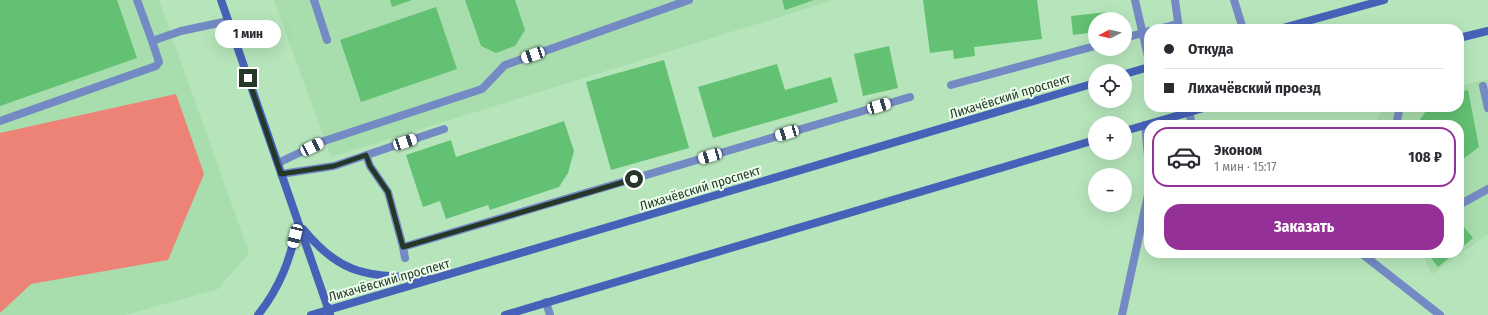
<!DOCTYPE html>
<html lang="ru">
<meta charset="utf-8">
<style>
:root{--surface:#fff;--page:#f2f2f3;--text:#2b2b33;--muted:#7c7c81;--line:#e1e1e2;--accent:#953096}
body{margin:0;font-family:"Fira Sans Condensed",sans-serif;background:var(--page);color:var(--text);height:100vh;display:flex;flex-direction:column;font-size:15px;white-space:nowrap}
*{box-sizing:border-box;margin:0}
p{font-size:13px;color:var(--muted)}
.icon{flex:none;width:22px;height:22px;fill:none;stroke:currentColor;stroke-width:2;stroke-linecap:round;stroke-linejoin:round}
.map{position:relative;flex:1;overflow:hidden}
.details{position:absolute;left:1144px;top:120px;width:320px;height:138px;display:flex;flex-direction:column;background:var(--surface);border-radius:16px;box-shadow:0 4px 16px #0002}
.details>*{flex:none}
.banner{position:absolute;left:1144px;top:24px;width:320px;height:88px;border-radius:16px;box-shadow:0 4px 16px #0002;display:grid;align-content:center;height:88px;padding:0 20px;background:var(--surface)}
.needle{width:26px;rotate:263deg}
.controls{position:absolute;left:1088px;top:12px;display:grid;gap:8px}
.controls a{display:grid;place-items:center;width:44px;height:44px;border-radius:50%;background:var(--surface);box-shadow:0 4px 16px #0002;font-size:20px}
.end{position:absolute;width:18px;height:18px;margin:-9px;border:5px solid #253727;background:#fff;box-shadow:0 0 0 2px #fff}
.from{border-radius:50%}
.bubble{position:absolute;height:28px;border-radius:14px;background:var(--surface);box-shadow:0 4px 16px #0002;font-size:13px;font-weight:700;line-height:28px;text-align:center}
.car{position:absolute;width:12px;height:24px;margin:-12px -6px;border-radius:5px;box-shadow:0 0 3px 1px #0007;background:linear-gradient(#fff 24%,#345 0 40%,#fff 0 76%,#345 0 86%,#fff 0)}
.banner b{display:flex;align-items:center;gap:14px;height:38px;font-size:15px}
.banner b+b{border-top:1px solid var(--line)}
.banner i{width:10px;height:10px;background:var(--text)}
ul{padding:7px 0 0;list-style:none}
li{display:flex;align-items:center;gap:12px;height:60px;margin:0 8px 6px;padding:0 12px;border:2px solid transparent;border-radius:16px}
li div{flex:1}
li b{display:block;font-size:15px}
li em{font-style:normal;font-weight:700}
li.selected{border-color:var(--accent)}
li>.icon{width:36px;height:36px;stroke-width:1.5}
.action{display:flex;gap:8px;margin-top:auto;padding:8px 20px}
.action a{flex:1;height:46px;border-radius:16px;background:var(--accent);color:#fff;font-size:16px;font-weight:700;line-height:46px;text-align:center}
.map>svg:first-child{display:block}
.built{fill:#a8ddad}
.green{fill:#ed8377}
.building{fill:#63c173}
.lines{fill:none;stroke-linecap:round;stroke-linejoin:round}
.service{stroke:#748ac5;stroke-width:8}
.minor{stroke:#748ac5;stroke-width:8}
.secondary{stroke:#4662b8;stroke-width:8}
.route{stroke:#253727;stroke-width:5}
.labels{text-anchor:middle;dominant-baseline:central;stroke-width:4;stroke-linejoin:round;paint-order:stroke}
.street-label{font-size:13px;fill:#253727;stroke:#ebfeec}
</style>
<div class="map">
<svg width="1488" height="315" viewBox="0 0 1488 315">
<rect width="100%" height="100%" fill="#b6e5bb"/>
<path class="built" d="M0 0H159L249 253 218 289 125 315H0Z
M274 0H834L331 157Z
M1488 79V234L1432 274 1422 253H1459V125H1373L1385 107H1459V86Z"/>
<path class="green" d="M176 94 204 174 168 260 31 284 0 313V133Z"/>
<path class="building" d="M0 0H117L137 58 0 106Z
M390 0H412L392 7Z
M465 0H515L525 30 515 46 496 53 481 46Z
M782 0H814L785 10Z
M923 0H1037L1042 39 974 47 975 56 954 59 953 50 930 53Z
M436 7 457 69 361 102 340 40Z
M1108 12V19H1095V32L1073 35 1071 16Z
M889 46 898 88 863 96 854 54Z
M664 60 689 148 611 170 586 82Z
M777 64 785 90 831 77 838 102 713 138 698 87Z
M1468 90 1479 147 1459 162V125H1416L1429 107H1459V92Z
M564 121 574 151 568 173 559 187 490 210 488 205 446 219 440 201 423 207 406 155 451 140 456 157Z
M1459 221 1473 238 1459 250Z
M1427 253H1455L1438 267Z"/>
<g class="lines">
<path class="service" d="M137 0 152 41 181 31 228 21
M314 0 327 40
M1135 0 1149 61
M1234 0 1243 29
M1158 29 1177 24
M1125 38 1149 31
M951 85 1095 46
M1483 86 1488 108
M0 121 156 66 159 62 152 41
M1145 125 1149 166
M1396 125 1400 107
M366 155 370 166 388 192 403 247
M278 163 324 141 482 89 505 65 689 0
M281 174 334 166 444 129
M1459 205 1488 189
M405 258 403 247 910 97
M1369 259 1375 253
M546 302 550 315
M1122 315 1149 190"/>
<path class="minor" d="M1175 0 1179 29
M1189 112 1192 125
M1361 253 1440 315"/>
<path class="secondary" d="M221 0 330 314
M1279 29 1384 0
M1459 38 1488 31
M1125 74 1149 67
M1125 131 1207 107
M303 229C344 279 369 274 429 279
M258 315C281 286 290 259 298 224
M311 315 1095 83
M505 315 1095 140"/>
</g>
<g class="lines">
<path class="route" d="M248 78 281 174 334 166 366 155 370 166 388 192 403 247 634 179"/>
</g>
<g class="labels">
<g class="street-label">
<text transform="translate(1010 96) rotate(-17)">Лихачёвский проспект</text>
<text transform="translate(700 188) rotate(-17)">Лихачёвский проспект</text>
<text transform="translate(389 280) rotate(-16)">Лихачёвский проспект</text>
</g>
</g>
</svg>
<div class="controls">
<a><svg class="needle" viewBox="-14 -14 28 28"><path d="M0-13l5 13h-10z" fill="#e53935"/><path d="M0 13l5-13h-10z" fill="#7c7c81"/></svg></a>
<a><svg class="icon" aria-label="locate" viewBox="0 0 24 24"><circle cx="12" cy="12" r="6"/><path d="M12 2v4M12 18v4M2 12h4M18 12h4"/></svg></a>
<a>+</a>
<a>−</a>
</div>
<i class="end from" style="left:634px;top:179px"></i>
<i class="end" style="left:248px;top:78px"></i>
<div class="bubble" style="left:215px;top:20px;width:66px">1 мин</div>
<i class="car" style="left:533px;top:55px;rotate:251deg"></i>
<i class="car" style="left:879px;top:106px;rotate:74deg"></i>
<i class="car" style="left:787px;top:133px;rotate:253deg"></i>
<i class="car" style="left:405px;top:142px;rotate:72deg"></i>
<i class="car" style="left:312px;top:147px;rotate:64deg"></i>
<i class="car" style="left:710px;top:156px;rotate:254deg"></i>
<i class="car" style="left:295px;top:236px;rotate:194deg"></i>
<div class="banner">
<b><i class="from"></i>Откуда</b>
<b><i></i>Лихачёвский проезд</b>
</div>
<section class="details">
<ul>
<li class="selected"><svg class="icon" aria-label="car" viewBox="0 0 24 24"><path d="M5 17H2v-5l4-1 3-4h7l3 4 3 1v5h-3M9 17h6M6 11h13"/><circle cx="7" cy="17" r="2"/><circle cx="17" cy="17" r="2"/></svg><div><b>Эконом</b><p>1 мин · 15:17</p></div><em>108 ₽</em></li>
</ul>
<div class="action"><a>Заказать</a></div>
</section>
</div>
